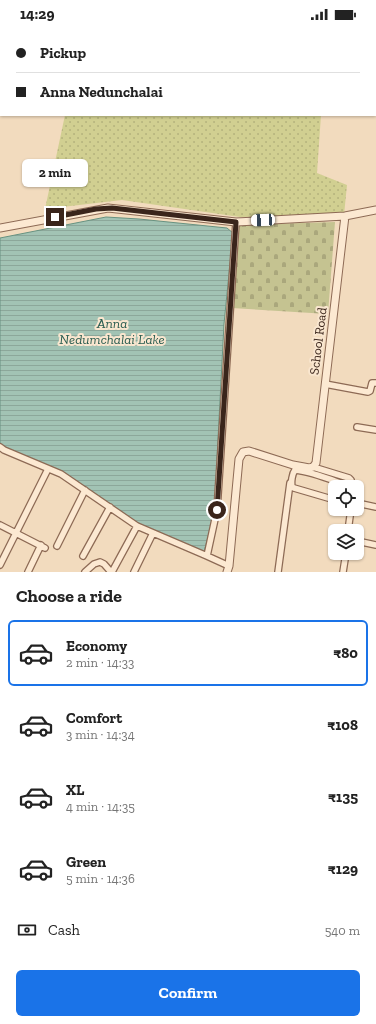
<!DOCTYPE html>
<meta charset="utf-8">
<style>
:root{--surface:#fff;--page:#f6f6f6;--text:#222;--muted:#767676;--line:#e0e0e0;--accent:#1a73e8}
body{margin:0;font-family:"Zilla Slab",serif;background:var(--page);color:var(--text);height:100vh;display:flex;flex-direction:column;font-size:15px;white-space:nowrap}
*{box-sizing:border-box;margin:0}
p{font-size:13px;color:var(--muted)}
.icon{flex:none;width:22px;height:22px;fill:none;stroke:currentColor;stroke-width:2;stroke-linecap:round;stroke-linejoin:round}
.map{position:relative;height:544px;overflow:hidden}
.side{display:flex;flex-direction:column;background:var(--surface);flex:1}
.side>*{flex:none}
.guide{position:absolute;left:0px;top:0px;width:376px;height:88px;box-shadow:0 1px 3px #0004;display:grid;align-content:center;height:88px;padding:0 16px;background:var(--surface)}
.fabs{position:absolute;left:328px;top:452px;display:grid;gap:8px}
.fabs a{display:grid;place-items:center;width:36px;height:36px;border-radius:6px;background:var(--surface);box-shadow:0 1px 3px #0004;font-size:20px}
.end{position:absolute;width:18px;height:18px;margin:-9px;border:5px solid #3a251b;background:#fff;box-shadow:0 0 0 2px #fff}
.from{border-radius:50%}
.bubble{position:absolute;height:28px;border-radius:6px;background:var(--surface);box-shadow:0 1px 3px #0004;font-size:13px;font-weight:700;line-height:28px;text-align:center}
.car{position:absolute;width:12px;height:24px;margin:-12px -6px;border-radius:5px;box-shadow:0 0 3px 1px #0007;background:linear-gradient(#fff 24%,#345 0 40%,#fff 0 76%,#345 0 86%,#fff 0)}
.guide b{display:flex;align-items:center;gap:14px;height:38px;font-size:15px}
.guide b+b{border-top:1px solid var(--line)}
.guide i{width:10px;height:10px;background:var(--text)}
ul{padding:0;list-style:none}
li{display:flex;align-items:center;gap:12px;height:66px;margin:0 8px 6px;padding:0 8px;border:2px solid transparent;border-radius:6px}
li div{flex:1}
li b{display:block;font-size:15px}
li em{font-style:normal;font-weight:700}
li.on{border-color:var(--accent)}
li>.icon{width:36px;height:36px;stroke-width:1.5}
h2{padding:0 16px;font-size:18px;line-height:48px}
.pay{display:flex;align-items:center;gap:10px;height:44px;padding:0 16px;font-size:15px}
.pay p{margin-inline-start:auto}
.button{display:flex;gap:8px;margin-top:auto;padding:8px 16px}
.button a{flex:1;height:46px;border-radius:6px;background:var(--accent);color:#fff;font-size:16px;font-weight:700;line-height:46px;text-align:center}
.status{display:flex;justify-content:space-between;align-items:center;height:28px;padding:0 20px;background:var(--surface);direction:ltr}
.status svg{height:11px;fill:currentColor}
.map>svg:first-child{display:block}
.grass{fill:url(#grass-dots)}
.cemetery{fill:url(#cemetery-stones)}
.water{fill:url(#water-rules);stroke:#689281}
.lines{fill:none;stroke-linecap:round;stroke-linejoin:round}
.minor-casing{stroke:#8d6a55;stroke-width:8}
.tertiary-casing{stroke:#8d6a55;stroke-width:9}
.minor{stroke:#fce9d2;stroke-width:5.5}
.tertiary{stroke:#fce9d2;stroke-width:7}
.route{stroke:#3a251b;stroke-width:5}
.labels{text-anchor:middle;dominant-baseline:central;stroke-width:4;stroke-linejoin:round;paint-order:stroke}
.street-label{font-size:13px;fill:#3a251b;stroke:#f9e6cf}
.water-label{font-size:14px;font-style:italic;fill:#295c50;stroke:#f9e6cf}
</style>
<div class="status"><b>14:29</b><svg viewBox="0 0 49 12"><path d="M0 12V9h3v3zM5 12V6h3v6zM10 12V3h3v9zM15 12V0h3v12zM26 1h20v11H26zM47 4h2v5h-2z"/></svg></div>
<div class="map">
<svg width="376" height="544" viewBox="0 0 376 544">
<defs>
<pattern id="grass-dots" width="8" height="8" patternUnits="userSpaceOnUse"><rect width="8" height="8" fill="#d1cf91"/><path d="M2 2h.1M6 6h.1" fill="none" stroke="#b4b27c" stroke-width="1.8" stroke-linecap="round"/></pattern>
<pattern id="cemetery-stones" width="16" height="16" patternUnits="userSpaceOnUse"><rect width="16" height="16" fill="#c5c391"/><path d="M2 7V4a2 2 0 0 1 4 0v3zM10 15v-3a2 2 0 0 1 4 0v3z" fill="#aaa77c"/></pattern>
<pattern id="water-rules" width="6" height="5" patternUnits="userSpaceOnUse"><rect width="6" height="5" fill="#a2c3b4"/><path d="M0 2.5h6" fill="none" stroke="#8ca79a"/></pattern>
</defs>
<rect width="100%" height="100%" fill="#f2dbbe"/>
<path class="grass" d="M0 0H376V53H375V1H1V86H0Z
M65 87H321L317 145 347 157 344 187 240 189 122 172 45 181Z"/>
<path class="cemetery" d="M335 194 328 286 232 280 239 197Z"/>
<path class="water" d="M106 189 139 191 227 200 233 205 224 296 217 430 218 438 214 486 204 524 139 496 62 443 7 421 0 416V210Z"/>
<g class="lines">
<defs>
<path id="minor" d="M325 356 368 364 370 363 372 355H376
M357 399 376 402
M0 419 4 422 61 446 137 498 207 528 217 482 236 194
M313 439 349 450 351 452 352 459
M335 472 294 460 292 459C291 454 292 446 295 442 313 444 329 451 346 457L347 459
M357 475 376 479
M0 497 45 520
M348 503 351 481
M357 513 376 517
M57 518 85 462
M83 528 110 479
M207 528 229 538
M0 537 48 441
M28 544 41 517
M85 544 94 536 100 534 104 536 111 544
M112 544 137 498
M134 544 153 505
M278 544 290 455
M343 544 346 525"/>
<path id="tertiary" d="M0 200 108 180 236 194 345 188 376 182
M227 544 229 538 239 431 243 424 249 423 293 437 304 439 309 440 313 439 316 435 345 188"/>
</defs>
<use href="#minor" class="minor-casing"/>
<use href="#tertiary" class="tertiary-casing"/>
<use href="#minor" class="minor"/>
<use href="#tertiary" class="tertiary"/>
</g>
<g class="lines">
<path class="route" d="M55 189 96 181 112 180 236 194 217 482"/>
</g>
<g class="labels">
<g class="street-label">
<text transform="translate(318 313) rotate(-83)">School Road</text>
</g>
<g class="water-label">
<text x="112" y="295">Anna<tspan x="112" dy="16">Nedumchalai Lake</tspan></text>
</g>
</g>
</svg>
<div class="fabs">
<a><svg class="icon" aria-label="locate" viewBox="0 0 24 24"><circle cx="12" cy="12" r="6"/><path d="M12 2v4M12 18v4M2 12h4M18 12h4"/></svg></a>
<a><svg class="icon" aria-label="layers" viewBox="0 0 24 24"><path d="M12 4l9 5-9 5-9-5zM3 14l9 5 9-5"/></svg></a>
</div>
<i class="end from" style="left:217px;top:482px"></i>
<i class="end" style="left:55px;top:189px"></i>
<div class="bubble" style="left:22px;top:131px;width:66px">2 min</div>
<i class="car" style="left:263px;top:192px;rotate:267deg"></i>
<div class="guide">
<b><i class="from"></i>Pickup</b>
<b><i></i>Anna Nedunchalai</b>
</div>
</div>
<section class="side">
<h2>Choose a ride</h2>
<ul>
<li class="on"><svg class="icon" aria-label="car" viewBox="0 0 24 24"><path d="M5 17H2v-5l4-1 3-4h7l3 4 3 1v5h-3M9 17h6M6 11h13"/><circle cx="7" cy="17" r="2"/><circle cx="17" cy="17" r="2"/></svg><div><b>Economy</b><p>2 min · 14:33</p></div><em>₹80</em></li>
<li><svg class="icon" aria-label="car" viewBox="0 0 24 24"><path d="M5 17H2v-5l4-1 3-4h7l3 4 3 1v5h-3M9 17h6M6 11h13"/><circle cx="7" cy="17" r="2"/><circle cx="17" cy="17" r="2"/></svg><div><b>Comfort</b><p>3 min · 14:34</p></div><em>₹108</em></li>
<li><svg class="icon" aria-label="car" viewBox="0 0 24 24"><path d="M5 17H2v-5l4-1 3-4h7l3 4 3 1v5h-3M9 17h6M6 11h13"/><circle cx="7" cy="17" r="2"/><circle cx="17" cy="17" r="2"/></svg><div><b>XL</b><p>4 min · 14:35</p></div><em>₹135</em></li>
<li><svg class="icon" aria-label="car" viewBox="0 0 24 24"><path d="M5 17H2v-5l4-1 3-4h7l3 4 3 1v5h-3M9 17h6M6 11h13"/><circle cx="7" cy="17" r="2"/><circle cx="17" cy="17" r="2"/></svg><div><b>Green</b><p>5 min · 14:36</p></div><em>₹129</em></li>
</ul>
<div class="pay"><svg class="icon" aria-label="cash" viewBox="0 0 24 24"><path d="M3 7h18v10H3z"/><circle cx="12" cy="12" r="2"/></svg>Cash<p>540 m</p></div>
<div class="button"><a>Confirm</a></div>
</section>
